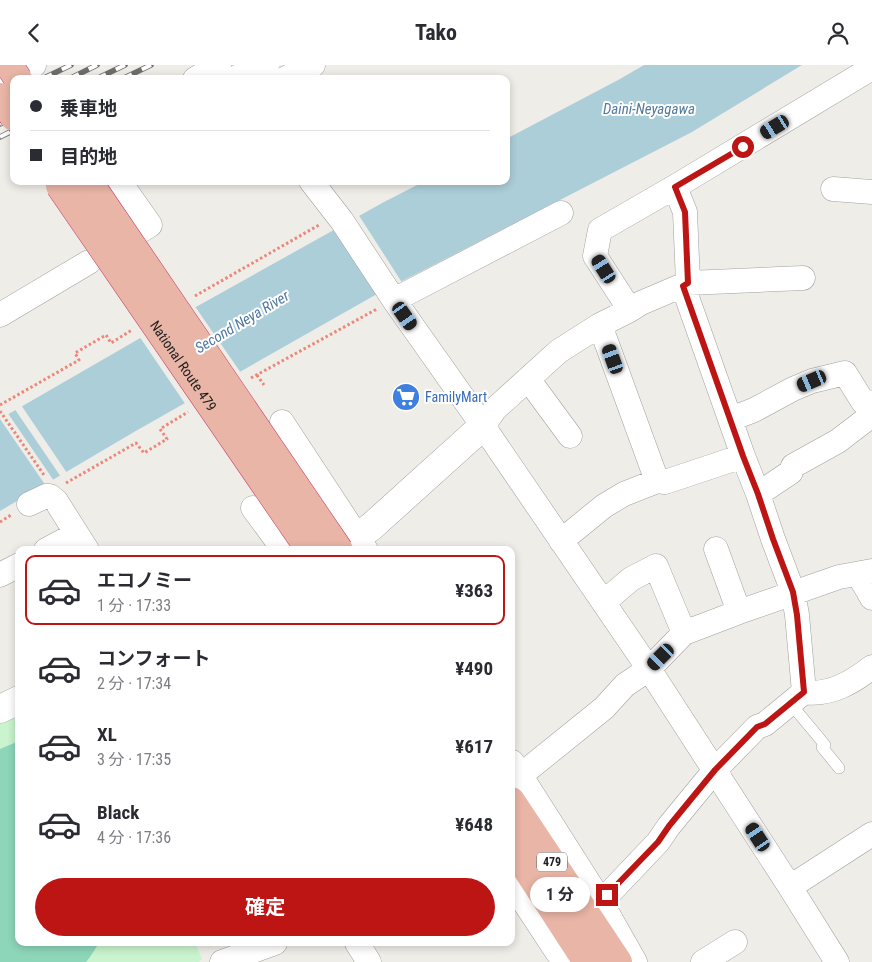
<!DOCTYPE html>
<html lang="ja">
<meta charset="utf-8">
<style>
:root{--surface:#fff;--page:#f7f7f7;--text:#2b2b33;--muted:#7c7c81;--line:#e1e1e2;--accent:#bc1514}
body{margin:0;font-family:"Roboto Condensed","Noto Sans JP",sans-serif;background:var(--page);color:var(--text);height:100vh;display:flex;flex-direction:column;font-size:19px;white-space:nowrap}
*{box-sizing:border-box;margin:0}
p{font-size:16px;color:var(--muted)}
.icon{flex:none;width:28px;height:28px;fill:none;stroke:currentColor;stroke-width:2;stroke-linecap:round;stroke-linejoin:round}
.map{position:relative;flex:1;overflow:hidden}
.drawer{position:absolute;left:15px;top:481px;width:500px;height:400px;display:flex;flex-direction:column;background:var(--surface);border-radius:10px;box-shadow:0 2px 8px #0003}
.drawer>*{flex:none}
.hud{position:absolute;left:10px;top:10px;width:500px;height:110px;border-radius:10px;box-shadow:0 2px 8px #0003;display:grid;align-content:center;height:110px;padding:0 20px;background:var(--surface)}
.end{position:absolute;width:22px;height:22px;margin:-11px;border:6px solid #bc1514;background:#fff;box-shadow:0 0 0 2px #fff}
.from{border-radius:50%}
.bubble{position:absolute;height:35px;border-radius:18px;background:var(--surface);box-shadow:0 2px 8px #0003;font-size:16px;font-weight:700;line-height:35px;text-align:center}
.car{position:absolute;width:15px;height:30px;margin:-15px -8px;border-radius:6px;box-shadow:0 0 4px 1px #0007;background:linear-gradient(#222 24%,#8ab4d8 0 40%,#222 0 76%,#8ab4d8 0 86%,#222 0)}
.hud b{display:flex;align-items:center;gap:18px;height:48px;font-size:19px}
.hud b+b{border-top:1px solid var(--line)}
.hud i{width:12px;height:12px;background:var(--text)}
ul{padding:9px 0 0;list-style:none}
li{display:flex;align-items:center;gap:15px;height:70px;margin:0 10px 8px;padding:0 10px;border:2px solid transparent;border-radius:10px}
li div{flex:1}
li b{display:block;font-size:19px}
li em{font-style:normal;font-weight:700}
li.on{border-color:var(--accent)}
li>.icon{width:45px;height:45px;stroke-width:1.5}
.action{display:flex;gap:10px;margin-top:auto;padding:10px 20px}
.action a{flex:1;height:58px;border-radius:30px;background:var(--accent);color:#fff;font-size:20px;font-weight:700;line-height:58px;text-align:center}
header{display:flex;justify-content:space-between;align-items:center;height:65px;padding:0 20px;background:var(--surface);font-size:22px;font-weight:700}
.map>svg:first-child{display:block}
.park{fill:#c9f4cd}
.pitch{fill:#8dd6ba}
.water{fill:#acced9}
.pier{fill:#efede7}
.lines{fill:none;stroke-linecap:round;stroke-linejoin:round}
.service-casing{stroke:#a1a1a1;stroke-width:12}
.minor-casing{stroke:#a1a1a1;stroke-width:25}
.tertiary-casing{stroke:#a1a1a1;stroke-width:29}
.trunk-casing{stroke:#ca3869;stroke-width:29}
.path{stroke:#ec877b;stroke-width:3;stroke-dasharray:2.5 2.5;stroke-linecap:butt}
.service{stroke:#fff;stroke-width:11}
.minor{stroke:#fff;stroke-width:24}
.tertiary{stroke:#fff;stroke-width:28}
.trunk{stroke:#e9b5a6;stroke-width:28}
.rail-casing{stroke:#6e6e6e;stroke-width:5.5}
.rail{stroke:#fff;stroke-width:4;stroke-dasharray:11;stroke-linecap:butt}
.tertiary-bridge-casing{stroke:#a1a1a1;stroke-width:29;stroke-linecap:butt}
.trunk-bridge-casing{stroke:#ca3869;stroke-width:29;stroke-linecap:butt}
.tertiary-bridge{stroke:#fff;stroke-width:28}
.trunk-bridge{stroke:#e9b5a6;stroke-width:28}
.route{stroke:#bc1514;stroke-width:6}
.labels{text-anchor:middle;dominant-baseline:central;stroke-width:4;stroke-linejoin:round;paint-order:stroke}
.shield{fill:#fff;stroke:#636363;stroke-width:1}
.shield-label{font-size:12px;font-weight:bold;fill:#202020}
.street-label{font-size:14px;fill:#202020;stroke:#fff}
.shop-label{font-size:14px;fill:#366cbe;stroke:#fff;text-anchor:start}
.water-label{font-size:15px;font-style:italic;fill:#5279a0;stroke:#fff}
</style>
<header><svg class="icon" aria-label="back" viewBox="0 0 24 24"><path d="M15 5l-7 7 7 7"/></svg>Tako<svg class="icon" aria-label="person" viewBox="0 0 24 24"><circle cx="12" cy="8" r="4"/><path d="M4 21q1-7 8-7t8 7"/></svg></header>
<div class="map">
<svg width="872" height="897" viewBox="0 0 872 897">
<rect width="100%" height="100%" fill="#efede7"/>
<path class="park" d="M19 650V878H195L202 894 199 897H0V659Z"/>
<path class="pitch" d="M19 676V878H99L90 892 86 897H0V684Z"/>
<path class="water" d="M644 0H802L692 67 377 229 134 367 0 446V354L142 272 384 137 425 116H506V74L620 14Z"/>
<path class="pier" d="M358 149 403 219 379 230 334 163Z
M194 240 241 308 186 340 139 271Z
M21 340 67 408 61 412 14 343Z
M7 347 54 416 46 421 0 354V352Z"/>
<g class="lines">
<defs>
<path id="service" d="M790 638 825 680 822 682 839 703"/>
<path id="minor" d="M195 14 219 0
M284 14 313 0
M0 17 34 0
M119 116 150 160 142 165
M311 116 342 156 394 235 483 361 649 604 790 822 837 897
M675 122 685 147 688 218
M833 124 872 127
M683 221 743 391 758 429 773 474 793 527 797 550 804 627
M394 235 561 148
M630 245 595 191 600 165 678 120 872 3
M0 250 89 197
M600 260 657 416
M528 314 570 371
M731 354 754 345 793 324 812 316 845 308 863 337H868L872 344
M282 357 366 485
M483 361 495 344 559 286 600 260 630 245 641 238 688 218 803 213
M758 429 791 407 793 401 838 376 872 350
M29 439 46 431H50L56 436 87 485
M253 443 284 485
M561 476 604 441 624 429 657 416 665 417 743 391
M716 484 739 547
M46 485 76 469
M858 509 872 533
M0 510 19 500
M604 537 631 514 656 501 684 568
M512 697 601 837 635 897
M521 710 604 643 625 620 649 604 684 568 739 547 839 512 872 506
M511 817 557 887 566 897
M790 822 872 769
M601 837 658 777 669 761 715 705 757 662 765 659 804 627C830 631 853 617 872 602
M357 878 369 897
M222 897 275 878
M703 897 735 877"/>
<path id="tertiary" d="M350 476 371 462 483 361
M0 644 19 635"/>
<path id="trunk" d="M511 736 618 897
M511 780 587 897"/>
</defs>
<use href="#service" class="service-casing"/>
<use href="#minor" class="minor-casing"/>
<use href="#tertiary" class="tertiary-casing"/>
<use href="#trunk" class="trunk-casing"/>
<path class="path" d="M195 231 319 160
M257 310 264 320
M251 313 377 244
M0 340 79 295 75 288 106 270 111 278 132 265
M0 346 44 410
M66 418 136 378 144 388 167 374 160 364 188 347
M0 457 11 450"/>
<use href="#service" class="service"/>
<use href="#minor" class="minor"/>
<use href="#tertiary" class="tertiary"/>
<use href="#trunk" class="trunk"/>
<defs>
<path id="rail" d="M42 14 71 0
M69 14 97 0
M96 14 125 0
M122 14 151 0
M0 33 14 27
M0 46 14 40
M0 59 14 53
M0 72 14 65"/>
</defs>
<use href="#rail" class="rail-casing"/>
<use href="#rail" class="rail"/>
<defs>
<path id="tertiary-bridge" d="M238 14 265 0"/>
<g id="trunk-bridge">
<path d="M9 0 18 14"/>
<path d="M0 32 14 52"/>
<path d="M88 116 339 485"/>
<path id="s1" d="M60 121 310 485"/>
</g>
</defs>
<use href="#tertiary-bridge" class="tertiary-bridge-casing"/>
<use href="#trunk-bridge" class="trunk-bridge-casing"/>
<use href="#tertiary-bridge" class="tertiary-bridge"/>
<use href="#trunk-bridge" class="trunk-bridge"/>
</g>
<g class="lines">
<path class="route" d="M607 830 658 777 669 761 715 705 757 662 765 659 804 627 797 550 793 527 773 474 758 429 743 391 683 221 688 218 685 147 675 122 743 82"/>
</g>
<defs>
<symbol id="supermarket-disc" viewBox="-11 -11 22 22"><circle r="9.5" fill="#3f7fe0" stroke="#fff"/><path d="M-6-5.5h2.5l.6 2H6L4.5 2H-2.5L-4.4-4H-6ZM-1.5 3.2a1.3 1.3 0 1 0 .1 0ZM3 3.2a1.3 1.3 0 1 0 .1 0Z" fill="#fff"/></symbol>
</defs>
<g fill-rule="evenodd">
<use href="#supermarket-disc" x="390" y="316" width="32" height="32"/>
</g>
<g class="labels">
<rect class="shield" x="537" y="787.5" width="30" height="19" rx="4"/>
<g class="shield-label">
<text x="552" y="797">479</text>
</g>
<g class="street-label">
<text stroke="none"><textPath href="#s1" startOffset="218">National Route 479</textPath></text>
</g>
<g class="shop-label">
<text x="425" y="332">FamilyMart</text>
</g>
<g class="water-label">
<text x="649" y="44">Daini-Neyagawa</text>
<text transform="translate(242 257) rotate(-31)">Second Neya River</text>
</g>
</g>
</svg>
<i class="end from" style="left:743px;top:82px"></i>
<i class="end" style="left:607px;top:830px"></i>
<div class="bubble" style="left:530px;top:812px;width:60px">1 分</div>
<i class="car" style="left:775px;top:62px;rotate:239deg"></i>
<i class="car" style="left:604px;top:204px;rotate:328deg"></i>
<i class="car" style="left:405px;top:251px;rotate:145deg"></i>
<i class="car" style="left:613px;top:294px;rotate:340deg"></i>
<i class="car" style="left:812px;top:316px;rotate:247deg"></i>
<i class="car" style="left:661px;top:592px;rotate:225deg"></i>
<i class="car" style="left:758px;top:772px;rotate:327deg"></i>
<div class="hud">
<b><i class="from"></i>乗車地</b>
<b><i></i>目的地</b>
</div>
<section class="drawer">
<ul>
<li class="on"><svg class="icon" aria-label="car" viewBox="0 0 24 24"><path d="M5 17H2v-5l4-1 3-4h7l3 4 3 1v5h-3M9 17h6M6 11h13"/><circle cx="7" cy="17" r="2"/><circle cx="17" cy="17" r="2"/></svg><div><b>エコノミー</b><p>1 分 · 17:33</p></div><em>¥363</em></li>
<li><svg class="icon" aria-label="car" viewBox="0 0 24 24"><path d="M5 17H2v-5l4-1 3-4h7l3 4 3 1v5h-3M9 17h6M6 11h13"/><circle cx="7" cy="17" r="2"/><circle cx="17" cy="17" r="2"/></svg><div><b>コンフォート</b><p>2 分 · 17:34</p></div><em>¥490</em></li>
<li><svg class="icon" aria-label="car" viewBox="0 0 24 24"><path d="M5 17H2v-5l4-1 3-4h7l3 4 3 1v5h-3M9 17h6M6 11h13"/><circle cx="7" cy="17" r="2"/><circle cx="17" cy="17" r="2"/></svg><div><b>XL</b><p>3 分 · 17:35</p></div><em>¥617</em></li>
<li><svg class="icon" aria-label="car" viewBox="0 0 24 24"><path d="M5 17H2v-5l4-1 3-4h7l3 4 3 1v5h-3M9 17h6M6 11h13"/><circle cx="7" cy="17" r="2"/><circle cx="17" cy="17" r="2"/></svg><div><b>Black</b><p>4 分 · 17:36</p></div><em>¥648</em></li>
</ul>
<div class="action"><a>確定</a></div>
</section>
</div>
